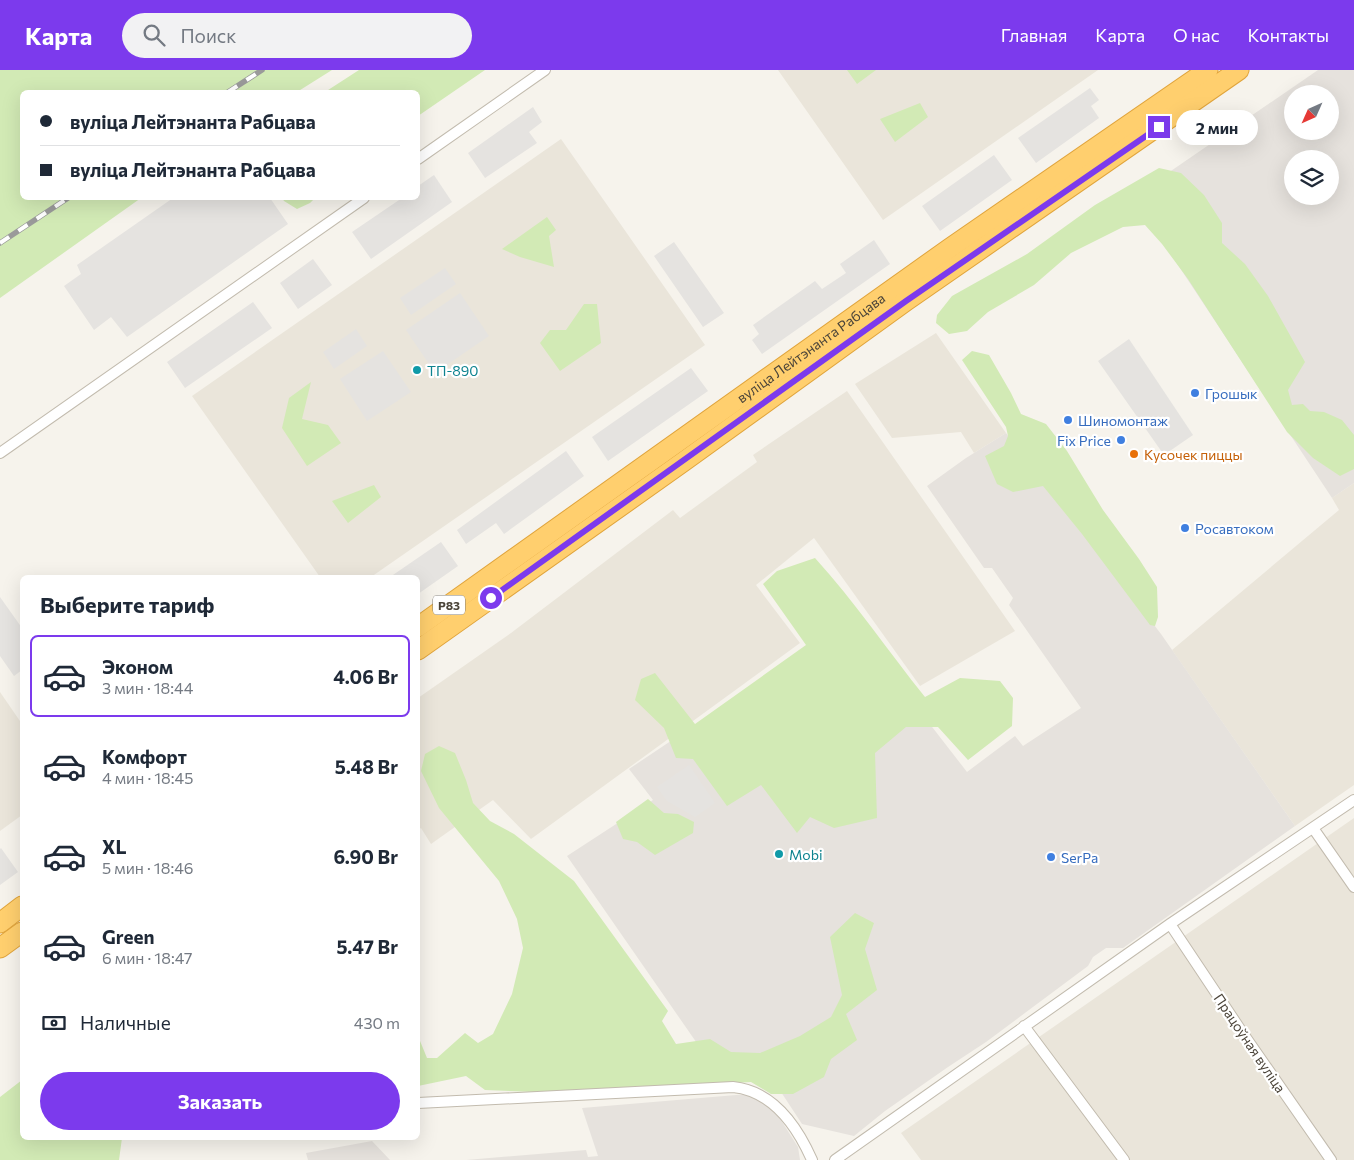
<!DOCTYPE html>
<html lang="ru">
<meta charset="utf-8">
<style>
:root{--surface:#fff;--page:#f2f2f3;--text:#1f2937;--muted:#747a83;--line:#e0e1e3;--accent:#7c3aed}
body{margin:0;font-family:Commissioner,sans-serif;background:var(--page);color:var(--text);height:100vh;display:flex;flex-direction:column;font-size:19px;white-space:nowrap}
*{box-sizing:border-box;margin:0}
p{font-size:16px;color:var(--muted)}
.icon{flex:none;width:28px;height:28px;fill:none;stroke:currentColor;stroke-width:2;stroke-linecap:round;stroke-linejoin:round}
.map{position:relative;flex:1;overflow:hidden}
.panel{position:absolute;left:20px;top:505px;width:400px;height:565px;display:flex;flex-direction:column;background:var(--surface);border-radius:8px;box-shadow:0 5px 20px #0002}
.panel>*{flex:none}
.hud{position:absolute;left:20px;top:20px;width:400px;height:110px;border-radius:8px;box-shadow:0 5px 20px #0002;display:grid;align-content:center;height:110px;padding:0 20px;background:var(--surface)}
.needle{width:32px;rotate:225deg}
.buttons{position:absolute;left:1284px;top:15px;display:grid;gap:10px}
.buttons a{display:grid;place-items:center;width:55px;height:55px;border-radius:50%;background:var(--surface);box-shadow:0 5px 20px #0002;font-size:25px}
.end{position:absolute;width:22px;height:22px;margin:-11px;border:6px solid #7c3aed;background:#fff;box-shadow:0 0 0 2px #fff}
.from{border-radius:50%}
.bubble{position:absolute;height:35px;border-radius:18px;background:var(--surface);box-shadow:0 5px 20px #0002;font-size:16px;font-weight:700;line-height:35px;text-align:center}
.hud b{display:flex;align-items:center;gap:18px;height:48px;font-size:19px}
.hud b+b{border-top:1px solid var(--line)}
.hud i{width:12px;height:12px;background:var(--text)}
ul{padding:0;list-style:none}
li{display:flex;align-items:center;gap:15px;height:82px;margin:0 10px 8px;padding:0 10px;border:2px solid transparent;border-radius:8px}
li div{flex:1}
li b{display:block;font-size:19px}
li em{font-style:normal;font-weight:700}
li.active{border-color:var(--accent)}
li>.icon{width:45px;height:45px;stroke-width:1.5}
h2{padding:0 20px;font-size:22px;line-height:60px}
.pay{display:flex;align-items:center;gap:12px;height:55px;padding:0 20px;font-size:19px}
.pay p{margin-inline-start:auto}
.primary-button{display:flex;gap:10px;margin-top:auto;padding:10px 20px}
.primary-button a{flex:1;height:58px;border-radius:30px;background:var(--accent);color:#fff;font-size:20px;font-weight:700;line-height:58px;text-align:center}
header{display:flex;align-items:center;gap:30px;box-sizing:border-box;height:70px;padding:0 25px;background:var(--accent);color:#fff}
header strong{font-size:24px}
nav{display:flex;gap:28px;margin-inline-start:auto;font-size:18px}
.search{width:350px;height:45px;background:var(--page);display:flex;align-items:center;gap:12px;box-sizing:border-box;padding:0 18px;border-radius:28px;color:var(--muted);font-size:19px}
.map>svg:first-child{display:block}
.residential{fill:#eae5da}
.industrial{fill:#e6e2dd;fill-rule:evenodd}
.green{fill:#d2eab5}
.parking{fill:#e5e3e0}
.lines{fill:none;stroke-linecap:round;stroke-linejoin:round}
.street-casing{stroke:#c2bbae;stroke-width:12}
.highway-casing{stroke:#e0a43c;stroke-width:21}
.street{stroke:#fff;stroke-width:10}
.highway{stroke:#ffcf6e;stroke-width:19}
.rail-casing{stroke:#9a9a9a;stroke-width:5.5}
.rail{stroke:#fff;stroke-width:4;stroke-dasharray:11;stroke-linecap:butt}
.route{stroke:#7c3aed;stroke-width:6}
.culture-dot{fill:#0f9aa8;stroke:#fff;stroke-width:2}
.shop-dot{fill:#3f7fe0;stroke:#fff;stroke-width:2}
.food-dot{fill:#e8710a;stroke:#fff;stroke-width:2}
.labels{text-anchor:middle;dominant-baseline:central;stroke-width:4.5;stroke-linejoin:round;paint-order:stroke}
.shield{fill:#fff;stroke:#817c74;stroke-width:1}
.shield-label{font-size:12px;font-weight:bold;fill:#4b4439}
.street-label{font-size:14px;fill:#4b4439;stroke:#fff}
.culture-label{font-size:14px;fill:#0d838f;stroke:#fff;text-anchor:start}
.shop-label{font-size:14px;fill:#366cbe;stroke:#fff;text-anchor:start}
.food-label{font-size:14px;fill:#c56008;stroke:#fff;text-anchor:start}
</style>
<header>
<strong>Карта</strong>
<div class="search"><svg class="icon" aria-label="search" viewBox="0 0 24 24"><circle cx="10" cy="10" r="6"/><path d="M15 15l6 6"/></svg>Поиск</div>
<nav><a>Главная</a><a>Карта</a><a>О нас</a><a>Контакты</a></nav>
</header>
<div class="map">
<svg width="1354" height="1090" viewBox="0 0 1354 1090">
<rect width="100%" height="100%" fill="#f6f3ec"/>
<path class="residential" d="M778 0H1098L883 150Z
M561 69 705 275 371 507H320L192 326Z
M936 263 1006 363 974 383 961 362 892 368 855 314Z
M847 321 1015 561 920 616 814 468 756 515 800 573 531 769 493 730 431 774 421 758 418 760V628L511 563 673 440 680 448 757 392 753 385Z
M1354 413V715L1295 756 1172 580 1339 440 1332 428Z
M0 622 22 654V745L0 761Z
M1354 748V1090H921L901 1063Z"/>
<path class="industrial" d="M1318 0H1354V413L1332 428 1133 127ZM1292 24H1330V61H1292ZM1292 89H1330V126H1292Z
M1006 363 1161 564 1295 756 1123 878H1106L1093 887 1088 896 986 972 948 997 885 1041 854 1066 802 1054 762 993 710 992 567 786 653 730 629 699 850 551 967 702 1015 666 1023 676 1081 638 1009 535 1013 528 992 498H984L927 416 966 388Z
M748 1024 763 1032 779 1047 798 1077 800 1090H466L586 1080 588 1087 598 1086 582 1038Z
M372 1071 390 1090H308L306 1083Z"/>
<path class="green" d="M0 0H332L297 22H22V128H141L0 228Z
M359 0H485L418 46V22H325Z
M847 0H876L857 14Z
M920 33 928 47 895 72 880 49Z
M1159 98 1181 103 1204 125 1222 153V173L1245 194 1268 226 1305 292 1288 320 1292 335 1303 334 1310 341 1324 342 1342 350 1354 365V399L1340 406 1313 388 1287 362 1188 209 1162 174 1145 155 1123 157 1071 183 1034 215 988 242 967 261 949 264 936 253 937 245 952 226 1027 184 1095 135Z
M282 128H315L310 133 297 139 284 131Z
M547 147 556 160 549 166 554 197 520 187 502 179Z
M584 234H597L601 273 560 301 540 273 550 260H566Z
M972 281 989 285 1011 323 1021 344 1046 354 1067 381 1103 440 1139 489 1157 517 1158 547 1155 556 1150 555 1082 464 1043 416 1013 422 997 414 985 386 1004 376 1008 366 1006 357 962 290Z
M311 312 302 349 328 355 341 373 307 396 282 358 289 328Z
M374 415 381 427 348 453 332 431Z
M815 488C855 532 888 581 925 627L960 608 1000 611 1013 628 1012 656 968 690 938 657H906L875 683 877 748 834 758 810 747 797 763 761 715 727 736 693 689 676 688 664 658 635 630 641 609 655 603 695 654 806 575 763 514 777 501Z
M439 676 455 683 466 710 473 733 490 751 514 764 574 811 668 941 662 951 676 974 710 969 731 982 760 983 800 966 831 947 842 925 830 867 855 843 874 853 865 879 877 920 846 944 857 970 831 989 824 1007 793 1024H771L751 1012 562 1023 485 1020 466 1006 418 1016V966L427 988H437L465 963 478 973 493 964 512 924 523 878 517 849 499 811 439 738 421 701 425 684Z
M648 729 664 743 678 744 694 752 693 763 655 785 637 772 623 769 616 752Z
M22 1010V1068H122L119 1090H0V1027Z"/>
<path class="parking" d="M1090 18 1099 30 1091 36 1099 48 1036 93 1018 68Z
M533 37 542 52 529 62 537 73 485 108 468 83Z
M994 85 1012 110 940 161 922 136Z
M434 105 452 132 371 189 352 162 402 128H418V116Z
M173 128H270L288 154 127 267 111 247 94 260 64 216 81 204 77 195Z
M874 170 890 194 762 284 752 270 759 264 753 255 815 211 822 219 846 203 840 194Z
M674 172 724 243 703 257 654 186Z
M313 189 332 215 298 239 280 213Z
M445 198 456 214 411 245 400 228Z
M460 223 489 266 435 303 406 260Z
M253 232 272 258 185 318 167 292Z
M356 259 367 276 334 299 323 282Z
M1129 269 1193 365 1164 385 1098 291Z
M383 281 411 322 367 351 340 309Z
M691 298 708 321 608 391 592 367Z
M566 381 584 406 504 464 496 453 466 474 457 460Z
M441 472 458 496 418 524V508L390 507Z
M0 527 22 558V600L14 606 0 586Z
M689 695 715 733 695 747 667 731 657 717Z
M1 778 18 802 0 815V779Z"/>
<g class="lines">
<defs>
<path id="street" d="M418 89 545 0
M0 383 364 128
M1313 758 1354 817
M1170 854 1242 962 1331 1090
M1024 956 1124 1090
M418 1033 733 1017C773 1021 797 1056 812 1090
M835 1090 1170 854 1354 730"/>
<g id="highway">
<path id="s1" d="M418 557 950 178 1208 0"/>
<path d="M418 580 683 392 906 231 1239 0"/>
<path d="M0 853 22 836"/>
<path d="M0 878 22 862"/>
</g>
</defs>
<use href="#street" class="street-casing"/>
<use href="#highway" class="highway-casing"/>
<use href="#street" class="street"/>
<use href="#highway" class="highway"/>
<defs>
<path id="rail" d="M228 22 262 0
M0 173 68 128"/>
</defs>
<use href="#rail" class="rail-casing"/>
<use href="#rail" class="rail"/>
</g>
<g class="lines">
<path class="route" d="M491 528 906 231 1159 57"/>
</g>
<g class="culture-dot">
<circle cx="417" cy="300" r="5"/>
<circle cx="779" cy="784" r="5"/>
</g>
<g class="shop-dot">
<circle cx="1195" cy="323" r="5"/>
<circle cx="1068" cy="350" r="5"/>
<circle cx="1121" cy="370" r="5"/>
<circle cx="1185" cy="458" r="5"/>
<circle cx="1051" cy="787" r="5"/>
</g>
<circle class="food-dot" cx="1134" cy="384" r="5"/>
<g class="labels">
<rect class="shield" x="433" y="525.5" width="32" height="19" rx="4"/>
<g class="shield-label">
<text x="449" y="535">Р83</text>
</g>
<g class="street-label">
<text stroke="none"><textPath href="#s1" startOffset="482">вуліца Лейтэнанта Рабцава</textPath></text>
<text transform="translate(1250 973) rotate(56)">Працоўная вуліца</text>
</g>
<g class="culture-label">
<text x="427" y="300">ТП-890</text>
<text x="789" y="784">Mobi</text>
</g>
<g class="shop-label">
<text x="1205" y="323">Грошык</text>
<text x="1078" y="350">Шиномонтаж</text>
<text x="1111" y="370" text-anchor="end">Fix Price</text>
<text x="1195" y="458">Росавтоком</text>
<text x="1061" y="787">SerPa</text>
</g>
<g class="food-label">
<text x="1144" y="384">Кусочек пиццы</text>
</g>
</g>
</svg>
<div class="buttons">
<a><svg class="needle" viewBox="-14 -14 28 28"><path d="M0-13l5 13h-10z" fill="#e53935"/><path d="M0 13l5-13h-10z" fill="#747a83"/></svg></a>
<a><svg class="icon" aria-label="layers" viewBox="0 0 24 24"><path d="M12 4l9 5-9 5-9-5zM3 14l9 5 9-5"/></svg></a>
</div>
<i class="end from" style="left:491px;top:528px"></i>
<i class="end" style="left:1159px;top:57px"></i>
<div class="bubble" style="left:1176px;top:40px;width:82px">2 мин</div>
<div class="hud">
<b><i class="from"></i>вуліца Лейтэнанта Рабцава</b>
<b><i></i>вуліца Лейтэнанта Рабцава</b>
</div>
<section class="panel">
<h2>Выберите тариф</h2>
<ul>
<li class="active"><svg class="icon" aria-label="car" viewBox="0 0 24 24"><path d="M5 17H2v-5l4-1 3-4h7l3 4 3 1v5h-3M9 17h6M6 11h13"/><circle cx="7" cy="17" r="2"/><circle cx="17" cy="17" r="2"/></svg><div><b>Эконом</b><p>3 мин · 18:44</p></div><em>4.06 Br</em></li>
<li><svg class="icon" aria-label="car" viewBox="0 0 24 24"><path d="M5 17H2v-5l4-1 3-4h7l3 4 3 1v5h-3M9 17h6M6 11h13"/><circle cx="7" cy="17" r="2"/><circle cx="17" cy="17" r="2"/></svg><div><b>Комфорт</b><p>4 мин · 18:45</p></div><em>5.48 Br</em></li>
<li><svg class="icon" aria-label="car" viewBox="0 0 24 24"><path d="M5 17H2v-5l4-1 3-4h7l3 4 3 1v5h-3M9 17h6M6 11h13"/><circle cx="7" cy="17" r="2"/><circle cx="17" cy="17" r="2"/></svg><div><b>XL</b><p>5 мин · 18:46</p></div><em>6.90 Br</em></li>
<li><svg class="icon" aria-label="car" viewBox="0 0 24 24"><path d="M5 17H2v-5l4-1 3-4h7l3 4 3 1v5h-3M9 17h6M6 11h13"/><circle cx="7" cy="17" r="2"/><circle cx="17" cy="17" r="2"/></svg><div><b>Green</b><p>6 мин · 18:47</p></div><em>5.47 Br</em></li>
</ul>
<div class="pay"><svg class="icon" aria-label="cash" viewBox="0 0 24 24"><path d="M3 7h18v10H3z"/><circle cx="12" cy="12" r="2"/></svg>Наличные<p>430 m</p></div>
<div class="primary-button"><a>Заказать</a></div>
</section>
</div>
